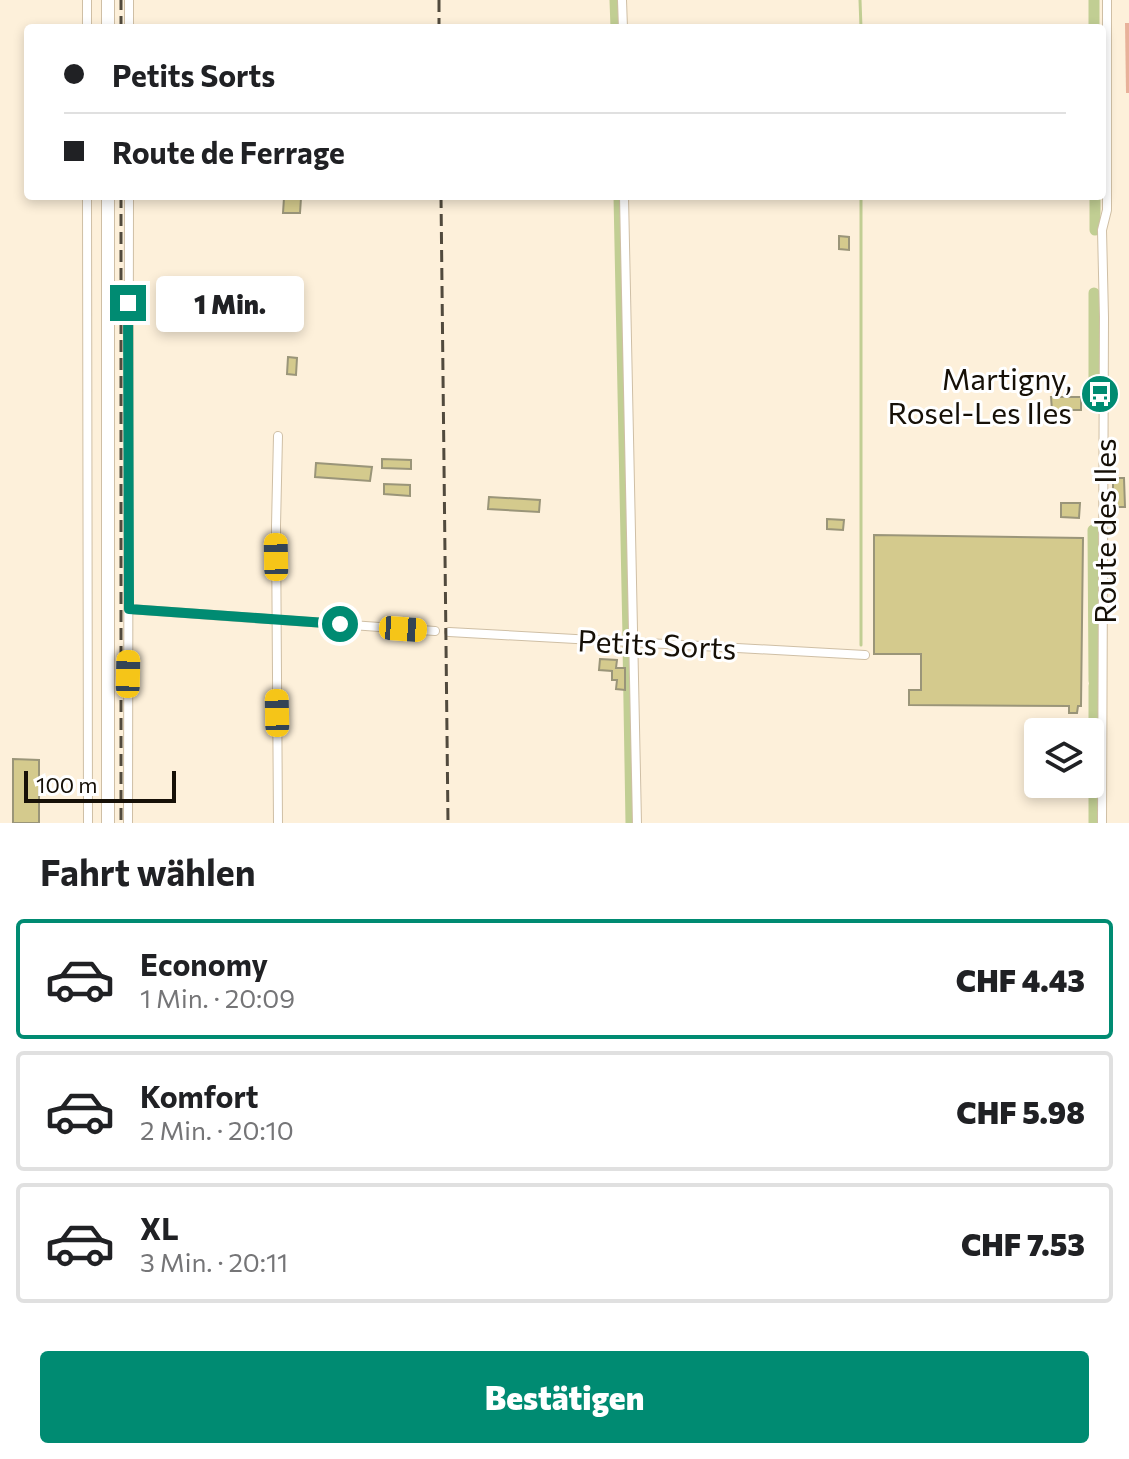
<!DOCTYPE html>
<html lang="de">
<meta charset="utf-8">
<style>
:root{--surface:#fff;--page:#f6f6f6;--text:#202124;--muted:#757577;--line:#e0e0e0;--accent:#008b72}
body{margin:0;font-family:Commissioner,sans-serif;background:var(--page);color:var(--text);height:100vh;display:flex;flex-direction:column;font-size:30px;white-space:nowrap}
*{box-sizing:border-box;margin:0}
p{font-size:26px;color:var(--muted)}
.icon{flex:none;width:44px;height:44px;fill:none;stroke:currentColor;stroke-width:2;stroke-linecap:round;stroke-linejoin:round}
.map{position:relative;height:823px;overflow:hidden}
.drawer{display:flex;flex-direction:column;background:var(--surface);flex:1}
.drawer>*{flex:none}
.banner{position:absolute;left:24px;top:24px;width:1082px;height:176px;border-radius:8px;box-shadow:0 4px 12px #0003;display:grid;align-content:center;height:176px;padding:0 40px;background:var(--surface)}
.buttons{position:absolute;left:1024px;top:718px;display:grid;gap:16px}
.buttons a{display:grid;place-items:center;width:80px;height:80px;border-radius:8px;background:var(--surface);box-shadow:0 4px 12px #0003;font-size:40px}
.scale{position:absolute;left:24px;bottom:20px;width:152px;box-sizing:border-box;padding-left:8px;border:4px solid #161007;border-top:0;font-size:22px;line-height:28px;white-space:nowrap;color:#161007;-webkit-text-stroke:6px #fff;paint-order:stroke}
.end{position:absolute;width:36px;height:36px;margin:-18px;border:10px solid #008b72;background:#fff;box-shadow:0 0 0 4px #fff}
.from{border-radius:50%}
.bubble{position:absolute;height:56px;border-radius:8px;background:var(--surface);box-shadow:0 4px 12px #0003;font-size:26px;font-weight:800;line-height:56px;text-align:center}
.car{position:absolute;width:24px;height:48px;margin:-24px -12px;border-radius:10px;box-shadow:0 0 6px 2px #0007;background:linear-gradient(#f5c518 24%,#345 0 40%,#f5c518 0 76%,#345 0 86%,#f5c518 0)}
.banner b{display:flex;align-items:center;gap:28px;height:76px;font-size:30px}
.banner b+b{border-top:2px solid var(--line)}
.banner i{width:20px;height:20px;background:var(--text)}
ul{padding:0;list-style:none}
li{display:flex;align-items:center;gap:24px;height:120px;margin:0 16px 12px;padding:0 24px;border:4px solid var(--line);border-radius:8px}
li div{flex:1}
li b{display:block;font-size:30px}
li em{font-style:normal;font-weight:800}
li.on{border-color:var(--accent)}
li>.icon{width:72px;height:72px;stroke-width:1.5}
h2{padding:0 40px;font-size:36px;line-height:96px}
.button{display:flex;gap:16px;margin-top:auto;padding:16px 40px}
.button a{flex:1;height:92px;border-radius:8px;background:var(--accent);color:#fff;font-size:32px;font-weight:800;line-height:92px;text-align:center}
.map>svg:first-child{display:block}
.green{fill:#e8b19a}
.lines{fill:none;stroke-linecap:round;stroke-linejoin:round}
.stream{stroke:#c1ce93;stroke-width:3}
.canal{stroke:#c1ce93;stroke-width:11}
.building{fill:#d4ca8d;stroke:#9a9579;stroke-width:2}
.minor-casing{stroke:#cfbfa5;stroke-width:10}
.primary-casing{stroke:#cfbfa5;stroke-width:14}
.minor{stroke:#fff;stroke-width:8}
.primary{stroke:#fff;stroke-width:12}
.rail{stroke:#514a3d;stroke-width:3;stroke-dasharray:12 6;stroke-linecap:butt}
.route{stroke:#008b72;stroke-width:10}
.labels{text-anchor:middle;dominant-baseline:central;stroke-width:6;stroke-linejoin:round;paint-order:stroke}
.poi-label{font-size:30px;fill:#161007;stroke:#fff;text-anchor:end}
.street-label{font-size:30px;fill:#161007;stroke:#fff}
</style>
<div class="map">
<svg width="1129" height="823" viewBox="0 0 1129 823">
<rect width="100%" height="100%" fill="#fdf0da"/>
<path class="green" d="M1125 23H1129V93H1126Z"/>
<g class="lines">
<path class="stream" d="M860 0 861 28
M861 196V645"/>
<path class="canal" d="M615 0 616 28
M1094 0V28
M619 196 628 637
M1095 196V230
M1094 383V293
M1093 530 1094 681
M628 644 631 823
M1094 686V823"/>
</g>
<path class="building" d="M284 198H301L300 213H283Z
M839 236 849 237V250L839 249Z
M288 357 297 358 296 375 287 374Z
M1051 397H1081V410H1052Z
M382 459 411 460V469L382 468Z
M316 463 372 467 370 481 315 477Z
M1113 478H1124L1125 507H1113Z
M384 484 410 485V496L384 494Z
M489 497 540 500 539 512 488 509Z
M1061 503H1080L1079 518 1061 517Z
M827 519 844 520 843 530 827 529Z
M874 535 1083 538 1081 706H1078L1077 713H1069V706L909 705V690H921V654H874Z
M600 659 617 660 616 668H625V690L616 689 617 680H612V671L599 670Z
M13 759 39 760V823H13Z"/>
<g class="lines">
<defs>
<path id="minor" d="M87 0V28
M622 0 623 28
M129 28V0
M87 196 88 823
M624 196 637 823
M278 436 276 526 278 823
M129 609 435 631
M449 632 865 655
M128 823 129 196
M1102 823 1104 317 1102 230 1107 210V0"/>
<path id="primary" d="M108 28V0
M108 196V823"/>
</defs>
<use href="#minor" class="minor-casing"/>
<use href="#primary" class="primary-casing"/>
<use href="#minor" class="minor"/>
<use href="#primary" class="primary"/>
<path class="rail" d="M439 0V28
M121 28V0
M121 196V823
M441 196 448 823"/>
</g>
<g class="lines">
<path class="route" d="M128 303 129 609 340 624"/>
</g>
<defs>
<symbol id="bus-disc" viewBox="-11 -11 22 22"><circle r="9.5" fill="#008b72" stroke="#fff"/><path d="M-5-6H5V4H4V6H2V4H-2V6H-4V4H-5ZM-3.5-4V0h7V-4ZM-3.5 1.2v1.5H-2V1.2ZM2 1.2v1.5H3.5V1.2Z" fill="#fff"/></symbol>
</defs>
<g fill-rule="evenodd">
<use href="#bus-disc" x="1078" y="372" width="44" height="44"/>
</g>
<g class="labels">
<g class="poi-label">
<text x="1072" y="377">Martigny,<tspan x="1072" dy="34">Rosel-Les Iles</tspan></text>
</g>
<g class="street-label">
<text transform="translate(1103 531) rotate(-90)">Route des Iles</text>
<text transform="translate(657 643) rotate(3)">Petits Sorts</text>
</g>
</g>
</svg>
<div class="buttons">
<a><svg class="icon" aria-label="layers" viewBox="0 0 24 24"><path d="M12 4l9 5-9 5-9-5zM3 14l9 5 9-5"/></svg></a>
</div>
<div class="scale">100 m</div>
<i class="end from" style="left:340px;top:624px"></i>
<i class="end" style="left:128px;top:303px"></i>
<div class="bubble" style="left:156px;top:276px;width:148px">1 Min.</div>
<i class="car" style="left:276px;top:557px;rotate:359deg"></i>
<i class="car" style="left:403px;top:629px;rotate:94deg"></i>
<i class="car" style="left:128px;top:674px;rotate:1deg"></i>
<i class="car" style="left:277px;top:713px;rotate:359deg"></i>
<div class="banner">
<b><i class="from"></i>Petits Sorts</b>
<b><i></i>Route de Ferrage</b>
</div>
</div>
<section class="drawer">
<h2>Fahrt wählen</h2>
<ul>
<li class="on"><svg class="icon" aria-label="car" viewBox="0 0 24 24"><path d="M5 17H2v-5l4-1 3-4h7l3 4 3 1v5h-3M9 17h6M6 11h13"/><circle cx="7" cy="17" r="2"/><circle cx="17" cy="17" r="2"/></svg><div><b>Economy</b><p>1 Min. · 20:09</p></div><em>CHF 4.43</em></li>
<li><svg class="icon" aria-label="car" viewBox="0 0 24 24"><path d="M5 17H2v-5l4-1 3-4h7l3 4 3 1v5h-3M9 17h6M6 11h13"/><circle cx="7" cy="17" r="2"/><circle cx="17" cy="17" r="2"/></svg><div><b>Komfort</b><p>2 Min. · 20:10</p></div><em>CHF 5.98</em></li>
<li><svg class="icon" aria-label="car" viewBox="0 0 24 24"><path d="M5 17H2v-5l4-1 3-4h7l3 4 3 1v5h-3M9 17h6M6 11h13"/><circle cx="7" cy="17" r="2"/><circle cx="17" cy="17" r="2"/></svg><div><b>XL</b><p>3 Min. · 20:11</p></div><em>CHF 7.53</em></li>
</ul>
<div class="button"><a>Bestätigen</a></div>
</section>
